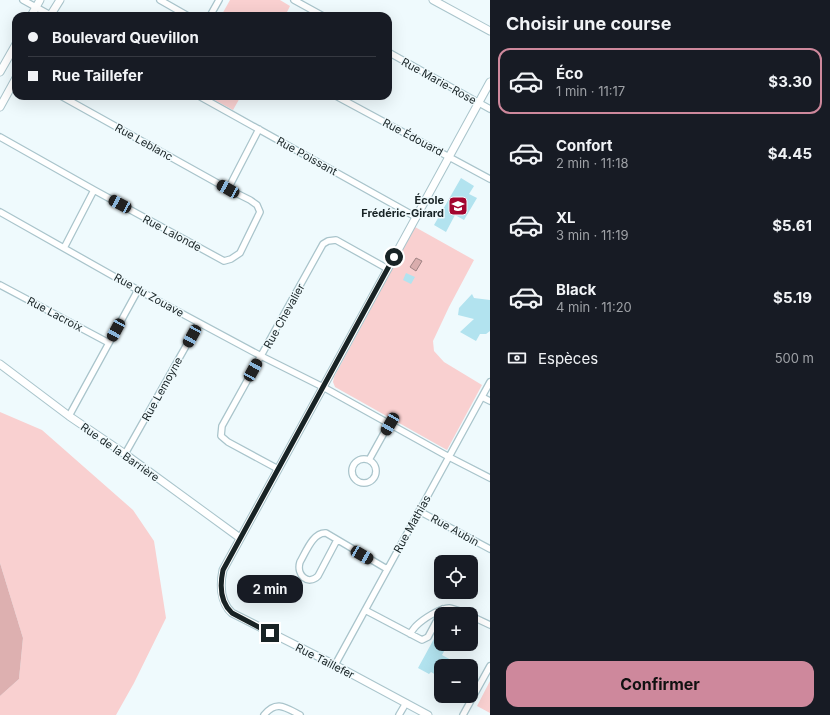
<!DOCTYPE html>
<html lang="fr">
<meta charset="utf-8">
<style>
:root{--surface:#171b24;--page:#20242c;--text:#f1f3f6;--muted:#9ea1a6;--line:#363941;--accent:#ce889c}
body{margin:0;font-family:Inter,sans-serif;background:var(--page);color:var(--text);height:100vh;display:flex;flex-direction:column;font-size:15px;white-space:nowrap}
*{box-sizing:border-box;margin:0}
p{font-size:13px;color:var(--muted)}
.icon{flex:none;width:22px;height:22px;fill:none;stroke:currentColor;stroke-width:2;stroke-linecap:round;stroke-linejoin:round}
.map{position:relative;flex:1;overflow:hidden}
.drawer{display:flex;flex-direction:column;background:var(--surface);width:340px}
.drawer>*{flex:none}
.hud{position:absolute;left:12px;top:12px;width:380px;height:88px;border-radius:12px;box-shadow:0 4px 16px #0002;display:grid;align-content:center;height:88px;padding:0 16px;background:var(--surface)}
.tools{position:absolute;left:434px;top:555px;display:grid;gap:8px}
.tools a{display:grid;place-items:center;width:44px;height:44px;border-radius:8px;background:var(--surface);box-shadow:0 4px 16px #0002;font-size:20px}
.end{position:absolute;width:18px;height:18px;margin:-9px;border:5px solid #182325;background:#fff;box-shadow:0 0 0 2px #fff}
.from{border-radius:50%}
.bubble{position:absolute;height:28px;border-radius:12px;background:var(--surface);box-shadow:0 4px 16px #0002;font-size:13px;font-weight:700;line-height:28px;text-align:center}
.car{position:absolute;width:12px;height:24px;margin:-12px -6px;border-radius:5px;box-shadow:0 0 3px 1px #0007;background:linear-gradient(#222 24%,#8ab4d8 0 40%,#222 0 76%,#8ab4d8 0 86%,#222 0)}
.hud b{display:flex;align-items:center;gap:14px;height:38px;font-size:15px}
.hud b+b{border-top:1px solid var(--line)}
.hud i{width:10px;height:10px;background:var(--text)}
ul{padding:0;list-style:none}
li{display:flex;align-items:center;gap:12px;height:66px;margin:0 8px 6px;padding:0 8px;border:2px solid transparent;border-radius:12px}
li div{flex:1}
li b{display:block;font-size:15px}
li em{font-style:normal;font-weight:700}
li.current{border-color:var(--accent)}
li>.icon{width:36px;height:36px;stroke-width:1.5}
h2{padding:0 16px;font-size:18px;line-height:48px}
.pay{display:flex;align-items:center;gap:10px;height:44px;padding:0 16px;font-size:15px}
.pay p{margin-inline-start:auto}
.primary-button{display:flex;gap:8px;margin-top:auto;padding:8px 16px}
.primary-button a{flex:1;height:46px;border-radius:12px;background:var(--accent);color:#111;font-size:16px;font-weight:700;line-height:46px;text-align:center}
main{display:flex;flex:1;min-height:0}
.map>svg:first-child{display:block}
.green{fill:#f9d0d0}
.forest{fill:#ddb0b0}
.water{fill:#daadad;stroke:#a08484}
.building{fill:#b2e3ef}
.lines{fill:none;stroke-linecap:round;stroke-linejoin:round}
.minor-casing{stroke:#a9c4cb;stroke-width:8}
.tertiary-casing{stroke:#a9c4cb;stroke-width:9}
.minor{stroke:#fff;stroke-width:5.5}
.tertiary{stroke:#fff;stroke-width:7}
.route{stroke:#182325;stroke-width:5}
.labels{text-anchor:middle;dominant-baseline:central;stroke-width:3;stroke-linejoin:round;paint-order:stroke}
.street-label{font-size:11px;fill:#182325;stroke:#effafd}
.poi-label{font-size:11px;font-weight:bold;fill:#182325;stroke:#effafd;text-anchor:end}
</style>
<main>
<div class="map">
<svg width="490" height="715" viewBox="0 0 490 715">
<rect width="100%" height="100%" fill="#effafd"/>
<path class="green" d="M230 0H280L290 6 285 16H221Z
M207 96H241L233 110Z
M415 227 474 260 449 307 433 341 434 351 444 362 482 385 447 450 335 387 333 382 334 377Z
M0 412 42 430 133 510 154 541 166 618 134 683 116 715H0V696L19 679 23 638 0 563Z
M490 681V713L477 706Z"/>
<path class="forest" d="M0 563 23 638 19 679 0 696Z"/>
<path class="water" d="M416 258 422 261 416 271 410 267Z"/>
<path class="building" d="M461 178 474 186 469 194 477 198 464 220 455 215 446 232 434 225Z
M406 273 415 277 411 284 403 280Z
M472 294 474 298 490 300V331L486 334H480L476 341 460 332 474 319 458 315 459 308Z
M441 626V644H448L442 655 462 666H441V678L431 672 429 674 418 668Z"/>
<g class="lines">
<defs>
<path id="minor" d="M23 0 52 16
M160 0 188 16
M294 0 323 16
M210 16 219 0
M388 52 490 109
M199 96 416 217
M336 96 490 179
M0 137 94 190 224 261 231 259 240 253 260 212 257 205 250 200 228 189 61 96
M228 189 259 129
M0 212 138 290 261 356 323 387 449 457 490 478
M64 248 94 190
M0 285 109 343
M482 397 490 401
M69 416 138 290
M125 454 199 323
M352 471a12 12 0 1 1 24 0a12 12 0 1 1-24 0Z
M369 460 389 424
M278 469 228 442 221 436 222 426 323 244 328 241 336 240 388 269
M419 511 490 549
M337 540 318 576C308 586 296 575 300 562 306 552 313 532 326 533L387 569
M365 610 422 640 428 637 443 609
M471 616 490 625
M410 634C412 631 414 628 416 626 423 619 440 608 449 608 455 609 462 612 468 614
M335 665 490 382
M264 715C276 700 285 707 300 715
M399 715 406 703
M463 715 490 666"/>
<path id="tertiary" d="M433 0 490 31
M31 16 40 0
M50 16 60 0
M0 72 16 44
M0 107 16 78
M0 364 69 416 125 454 240 538
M428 715 335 665 232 613C220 602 220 584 223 570L490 82"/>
</defs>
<use href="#minor" class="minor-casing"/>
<use href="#tertiary" class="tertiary-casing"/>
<use href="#minor" class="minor"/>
<use href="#tertiary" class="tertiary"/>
</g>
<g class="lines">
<path class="route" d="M270 633 232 613C220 602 220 584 223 570L394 257"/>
</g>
<defs>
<symbol id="school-square" viewBox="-11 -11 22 22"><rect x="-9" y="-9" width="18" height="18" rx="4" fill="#a3052f" stroke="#effafd"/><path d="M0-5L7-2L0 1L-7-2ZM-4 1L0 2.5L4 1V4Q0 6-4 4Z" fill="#fff"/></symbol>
</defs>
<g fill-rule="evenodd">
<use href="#school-square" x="447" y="195" width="22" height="22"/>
</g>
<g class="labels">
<g class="street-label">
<text transform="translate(439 81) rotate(29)">Rue Marie-Rose</text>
<text transform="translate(413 137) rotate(28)">Rue Édouard</text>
<text transform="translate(144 142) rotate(29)">Rue Leblanc</text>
<text transform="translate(307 156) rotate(29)">Rue Poissant</text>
<text transform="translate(172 233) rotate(28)">Rue Lalonde</text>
<text transform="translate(149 295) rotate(29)">Rue du Zouave</text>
<text transform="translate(55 314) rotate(28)">Rue Lacroix</text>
<text transform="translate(284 316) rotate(-61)">Rue Chevalier</text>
<text transform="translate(162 389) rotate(-61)">Rue Lemoyne</text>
<text transform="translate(120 452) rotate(35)">Rue de la Barrière</text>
<text transform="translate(412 524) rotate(-61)">Rue Mathias</text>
<text transform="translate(455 530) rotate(29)">Rue Aubin</text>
<text transform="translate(325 661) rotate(27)">Rue Taillefer</text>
</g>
<g class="poi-label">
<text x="444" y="200">École<tspan x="444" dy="13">Frédéric-Girard</tspan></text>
</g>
</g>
</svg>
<div class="tools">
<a><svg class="icon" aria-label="locate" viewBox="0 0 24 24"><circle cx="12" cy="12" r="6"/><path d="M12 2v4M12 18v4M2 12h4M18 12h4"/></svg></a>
<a>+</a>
<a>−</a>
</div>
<i class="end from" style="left:394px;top:257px"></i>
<i class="end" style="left:270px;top:633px"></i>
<div class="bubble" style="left:237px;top:575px;width:66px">2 min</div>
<i class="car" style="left:228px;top:189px;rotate:299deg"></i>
<i class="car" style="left:120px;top:204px;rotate:298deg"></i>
<i class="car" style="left:116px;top:330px;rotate:208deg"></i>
<i class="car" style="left:192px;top:336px;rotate:209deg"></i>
<i class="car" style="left:253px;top:370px;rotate:29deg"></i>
<i class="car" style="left:390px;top:424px;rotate:210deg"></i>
<i class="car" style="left:362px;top:555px;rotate:120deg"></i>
<div class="hud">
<b><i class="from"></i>Boulevard Quevillon</b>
<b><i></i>Rue Taillefer</b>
</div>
</div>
<section class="drawer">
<h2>Choisir une course</h2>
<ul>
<li class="current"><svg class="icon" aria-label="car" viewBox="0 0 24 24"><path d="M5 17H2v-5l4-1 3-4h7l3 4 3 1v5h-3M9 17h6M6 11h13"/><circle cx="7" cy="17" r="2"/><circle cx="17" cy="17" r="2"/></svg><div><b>Éco</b><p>1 min · 11:17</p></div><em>$3.30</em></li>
<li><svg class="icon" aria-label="car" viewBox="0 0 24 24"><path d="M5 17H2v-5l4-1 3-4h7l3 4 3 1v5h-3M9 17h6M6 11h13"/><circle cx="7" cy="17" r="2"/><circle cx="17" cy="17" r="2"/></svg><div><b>Confort</b><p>2 min · 11:18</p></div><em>$4.45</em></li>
<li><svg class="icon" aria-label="car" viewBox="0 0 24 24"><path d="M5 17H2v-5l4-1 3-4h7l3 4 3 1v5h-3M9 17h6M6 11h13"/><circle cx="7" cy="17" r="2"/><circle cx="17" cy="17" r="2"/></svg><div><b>XL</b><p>3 min · 11:19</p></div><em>$5.61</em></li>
<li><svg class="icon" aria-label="car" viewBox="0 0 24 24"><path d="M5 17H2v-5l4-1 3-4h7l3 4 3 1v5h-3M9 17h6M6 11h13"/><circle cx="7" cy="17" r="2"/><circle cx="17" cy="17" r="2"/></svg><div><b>Black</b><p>4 min · 11:20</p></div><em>$5.19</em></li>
</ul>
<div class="pay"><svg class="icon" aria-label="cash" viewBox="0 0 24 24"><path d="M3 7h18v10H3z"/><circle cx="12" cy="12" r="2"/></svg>Espèces<p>500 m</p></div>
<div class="primary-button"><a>Confirmer</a></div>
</section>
</main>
